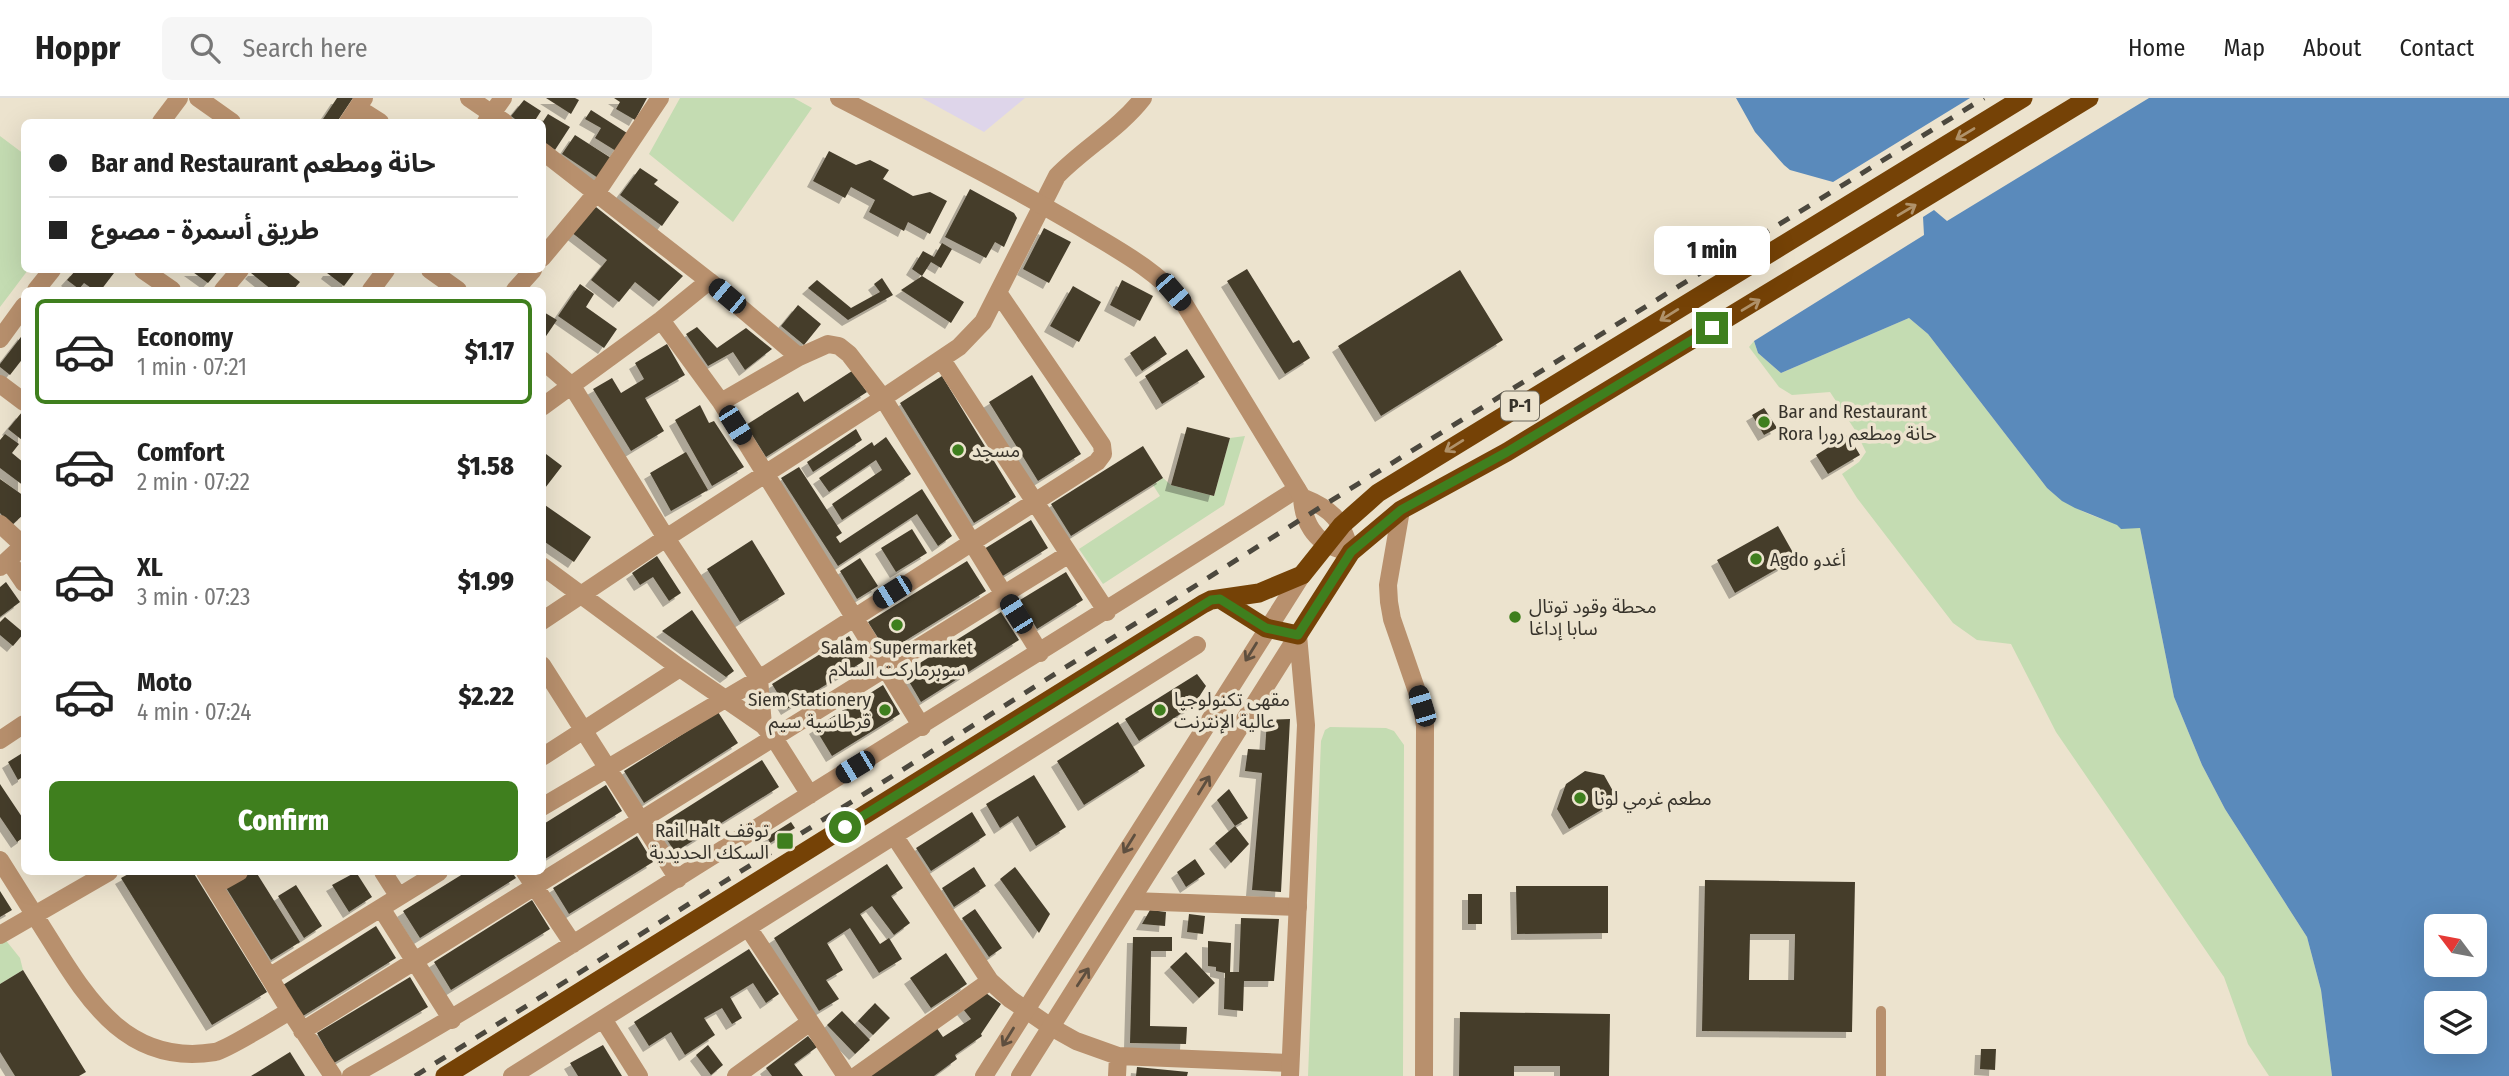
<!DOCTYPE html>
<meta charset="utf-8">
<style>
:root{--surface:#fff;--page:#f6f6f6;--text:#222;--muted:#767676;--line:#e0e0e0;--accent:#3f7f1e}
body{margin:0;font-family:"Fira Sans Condensed","Noto Sans Arabic",sans-serif;background:var(--page);color:var(--text);height:100vh;display:flex;flex-direction:column;font-size:26px;white-space:nowrap}
*{box-sizing:border-box;margin:0}
p{font-size:23px;color:var(--muted)}
.icon{flex:none;width:38px;height:38px;fill:none;stroke:currentColor;stroke-width:2;stroke-linecap:round;stroke-linejoin:round}
.map{position:relative;flex:1;overflow:hidden}
.sheet{position:absolute;left:21px;top:189px;width:525px;height:588px;display:flex;flex-direction:column;background:var(--surface);border-radius:10px;box-shadow:0 7px 28px #0002}
.sheet>*{flex:none}
.guide{position:absolute;left:21px;top:21px;width:525px;height:154px;border-radius:10px;box-shadow:0 7px 28px #0002;display:grid;align-content:center;height:154px;padding:0 28px;background:var(--surface)}
.needle{width:46px;rotate:302deg}
.fabs{position:absolute;left:2424px;top:816px;display:grid;gap:14px}
.fabs a{display:grid;place-items:center;width:63px;height:63px;border-radius:10px;background:var(--surface);box-shadow:0 7px 28px #0002;font-size:35px}
.end{position:absolute;width:32px;height:32px;margin:-16px;border:9px solid #3f7f1e;background:#fff;box-shadow:0 0 0 4px #fff}
.from{border-radius:50%}
.bubble{position:absolute;height:49px;border-radius:10px;background:var(--surface);box-shadow:0 7px 28px #0002;font-size:23px;font-weight:800;line-height:49px;text-align:center}
.car{position:absolute;width:21px;height:42px;margin:-21px -10px;border-radius:9px;box-shadow:0 0 5px 2px #0007;background:linear-gradient(#222 24%,#8ab4d8 0 40%,#222 0 76%,#8ab4d8 0 86%,#222 0)}
.guide b{display:flex;align-items:center;gap:24px;height:66px;font-size:26px}
.guide b+b{border-top:2px solid var(--line)}
.guide i{width:18px;height:18px;background:var(--text)}
ul{padding:12px 0 0;list-style:none}
li{display:flex;align-items:center;gap:21px;height:105px;margin:0 14px 10px;padding:0 14px;border:4px solid transparent;border-radius:10px}
li div{flex:1}
li b{display:block;font-size:26px}
li em{font-style:normal;font-weight:800}
li.current{border-color:var(--accent)}
li>.icon{width:63px;height:63px;stroke-width:1.5}
.cta{display:flex;gap:14px;margin-top:auto;padding:14px 28px}
.cta a{flex:1;height:80px;border-radius:10px;background:var(--accent);color:#fff;font-size:28px;font-weight:800;line-height:80px;text-align:center}
header{display:flex;align-items:center;gap:42px;box-sizing:border-box;height:98px;padding:0 35px;background:var(--surface);border-bottom:2px solid var(--line)}
header strong{font-size:33px}
nav{display:flex;gap:38px;margin-inline-start:auto;font-size:24px}
.search{width:490px;height:63px;background:var(--page);display:flex;align-items:center;gap:18px;box-sizing:border-box;padding:0 24px;border-radius:10px;color:var(--muted);font-size:26px}
.map>svg:first-child{display:block}
.industrial{fill:#ded5ea}
.green{fill:#c4dcb2}
.water{fill:#5a8abb;fill-rule:evenodd}
.building{fill:#453d2c;fill-rule:evenodd;filter:url(#shadow)}
.lines{fill:none;stroke-linecap:round;stroke-linejoin:round}
.service{stroke:#b8906d;stroke-width:10}
.minor{stroke:#b8906d;stroke-width:18}
.tertiary{stroke:#b8906d;stroke-width:18}
.trunk{stroke:#754206;stroke-width:19}
.rail{stroke:#4c483e;stroke-width:5;stroke-dasharray:12 12;stroke-linecap:butt}
.oneway{stroke:#b0926a}
.oneway2{stroke:#5e4f3f}
.route{stroke:#3f7f1e;stroke-width:9}
.poi-dot{fill:#3f7f1e;stroke:#ece3ce;stroke-width:2.5}
.labels{text-anchor:middle;dominant-baseline:central;stroke-width:7;stroke-linejoin:round;paint-order:stroke}
.shield{fill:#ece3ce;stroke:#6d685c;stroke-width:2}
.shield-label{font-size:18px;font-weight:bold;fill:#37332b}
.poi-label{font-size:19px;fill:#37332b;stroke:#ece3ce;text-anchor:start}
</style>
<header>
<strong>Hoppr</strong>
<div class="search"><svg class="icon" aria-label="search" viewBox="0 0 24 24"><circle cx="10" cy="10" r="6"/><path d="M15 15l6 6"/></svg>Search here</div>
<nav><a>Home</a><a>Map</a><a>About</a><a>Contact</a></nav>
</header>
<div class="map">
<svg width="2509" height="978" viewBox="0 0 2509 978">
<defs>
<filter id="shadow"><feDropShadow dx="-6" dy="6" stdDeviation="0" flood-color="#0004"/></filter>
</defs>
<rect width="100%" height="100%" fill="#ece3ce"/>
<path class="industrial" d="M922 0H1025L984 34Z"/>
<path class="green" d="M680 0H794L812 10 733 124 649 56Z
M0 38 24 56V172H28L0 209Z
M1909 220 1928 236 2047 390C2073 413 2106 425 2140 430L2174 599 2202 667 2225 711 2307 839 2321 892 2332 978H2269L2248 946 2224 879 2056 634 2011 546 1977 542 1953 525 1857 400 1842 376 1859 364 1866 354 1855 332 1830 294 1792 297 1779 289 1749 249 1754 243 1758 255 1781 275Z
M1245 338 1224 407 1103 486 1079 451 1160 398 1153 387 1163 380 1171 387 1214 398 1230 340Z
M1330 629 1386 630 1394 633 1404 647 1403 978H1308L1321 643 1325 632Z
M0 835 20 860 23 872 0 886Z"/>
<path class="water" d="M1736 0H1970L1833 84 1790 72 1784 67 1755 34Z
M2149 0H2509V978H2332L2321 892 2307 839 2225 711 2202 667 2174 599 2140 430 2121 431 2117 427 2075 410 2062 403 2047 390 1928 236 1909 220 1781 275 1758 255 1754 243 1924 137 1923 119 1934 112 1947 123ZM2436 828H2474V866H2436ZM2436 905H2474V943H2436Z"/>
<path class="building" d="M337 0H353L337 24H321Z
M546 0H575L579 2 571 16Z
M614 0H647L635 22 616 11 620 4Z
M524 2 541 13 534 24H519L511 18Z
M591 12 627 35 616 53 595 40 601 30 585 21Z
M548 16 570 29 555 52 542 43V25Z
M575 37 611 60 598 80 562 56Z
M829 53 856 67 870 62 889 72 883 81 913 98 930 94 947 103 930 136 908 124 904 133 869 114 875 102 851 89 845 100 813 83Z
M640 70 658 82 654 86 679 104 662 128 620 97Z
M970 91 1014 115 1017 120 1004 149 995 144 986 160 945 139Z
M596 109 683 178 659 203 635 184 619 204 591 182 607 162 571 134 579 122Z
M1044 130 1071 144 1049 185 1023 171Z
M942 145 952 151 941 170 931 164 922 178 964 204 951 225 901 192 922 178 912 171 923 153 934 159Z
M1247 171 1293 245 1299 242 1310 260 1285 276 1227 183Z
M76 172H110L114 175 101 192H94L84 185 79 191 67 182Z
M190 172H219L208 185Z
M254 172H285L300 184 293 192H272L251 175Z
M329 172H356L344 188 327 175Z
M1460 172 1503 242 1381 318 1338 248Z
M882 180 893 197 848 222 808 190 817 182 851 210 880 194 874 186Z
M1122 182 1153 198 1140 223 1110 207Z
M580 186 594 196 586 209 617 231 604 250 558 218Z
M1073 188 1101 204 1079 244 1050 228Z
M798 207 821 226 804 247 781 228Z
M542 213 557 222 542 244Z
M697 229 717 250 746 230 772 251 745 272 733 254 708 268 686 236Z
M24 235V259L10 277 0 269V266Z
M1155 238 1167 256 1142 273 1130 255Z
M667 246 685 277 645 300 664 333 631 353 593 291 612 280 621 295 644 281 635 265Z
M1187 251 1205 279 1162 306 1145 278Z
M852 273 867 294 766 359 746 327 798 294 804 304Z
M1032 277 1081 356 1038 383 989 304Z
M942 278 1016 399 974 425 900 305Z
M700 307 709 325 714 323 744 369 712 388 675 322Z
M1764 310 1777 330 1764 337 1752 317Z
M22 314 24 316V338L22 342 8 331Z
M1187 329 1230 340 1214 398 1171 387Z
M856 331 862 342 813 374 807 364Z
M5 336 19 346 12 355 24 365V388L0 370V342Z
M1848 337 1860 357 1828 376 1816 357Z
M886 339 911 376 842 422 832 406 882 372 876 362 829 394 819 380 872 344 874 348Z
M1143 348 1163 380 1071 438 1051 406Z
M542 353 562 368 542 394Z
M686 354 708 392 671 413 650 375Z
M799 369 842 435 836 439 840 445 922 391 952 438 938 448 917 416 838 468 781 380Z
M0 381 24 398V416L11 428 0 415Z
M542 405 591 439 574 464 542 442Z
M1031 422 1048 450 1001 479 984 451Z
M1778 428 1796 460 1735 495 1717 462Z
M912 431 927 455 896 474 881 450Z
M752 442 785 496 740 524 707 471Z
M657 458 681 495 669 503 653 479 640 487 632 475Z
M860 460 878 488 857 501 840 473Z
M967 463 986 493 887 554 868 524Z
M1066 474 1083 502 1037 531 1020 502Z
M6 484 20 504 0 519V489Z
M692 512 734 573 726 579 662 533Z
M1001 514 1019 542 921 604 904 575Z
M5 519 24 535 13 548 0 537V524Z
M849 538 864 563 787 611 772 586Z
M1197 576 1206 588 1194 607 1139 643 1125 621Z
M883 587 900 616 832 658 815 630Z
M718 614 738 645 644 705 624 673Z
M1290 621 1281 794 1252 792 1262 675 1245 673 1248 651 1265 652 1267 622Z
M1118 624 1145 668 1084 707 1057 663Z
M24 654V678L18 682 8 664Z
M762 662 779 689 675 754 658 728Z
M1585 673 1604 677 1618 702 1569 731 1557 711 1566 686Z
M1034 677 1066 729 1036 748 1018 718 1000 730 986 706Z
M0 686 24 722V739L17 744 0 719Z
M606 687 622 713 542 763V727Z
M1229 691 1248 720 1235 728 1249 746 1231 765 1215 745 1235 728 1217 702Z
M972 714 986 737 931 773 916 750Z
M791 724 795 730 770 745 767 739Z
M637 738 653 764 569 816 553 790Z
M1195 761 1205 776 1186 789 1177 774Z
M887 766 903 790 891 798 910 825 894 837 872 808 860 816 880 846 889 840 902 861 879 875 850 830 827 845 843 872 826 882 839 901 819 913 774 840Z
M974 769 986 788 954 809 942 790Z
M1015 769 1050 816 1039 835 1000 781Z
M132 774H193L267 894 212 927 121 780Z
M248 774H256L300 844 271 862 225 788Z
M356 774 372 799 349 814 332 787Z
M466 774H512L516 780 420 840 403 813Z
M1705 782 1855 784 1852 934 1702 933ZM1750 836H1795L1794 882H1749Z
M296 787 322 828 304 840 278 798Z
M1516 788H1608V835L1517 836Z
M0 793 12 812 0 819Z
M1468 796H1482V826H1468Z
M532 802 550 831 451 892 434 864Z
M975 811 1002 850 989 859 962 820Z
M1150 812 1166 814 1165 828 1142 826Z
M1189 816 1205 818 1203 836 1187 834Z
M1241 820 1279 821 1274 883H1244L1243 913 1224 911 1225 875 1216 873V869L1208 868V843L1231 845 1230 874H1239Z
M376 828 396 860 303 918 283 887Z
M1133 839H1172V853H1151L1150 928 1187 929 1186 946 1130 945Z
M749 851 779 896 766 905 753 885 730 899 742 920 732 926 722 910 704 920 715 937 685 957 671 934 649 948 634 924Z
M1186 854 1215 885 1199 900 1170 869Z
M946 855 967 886 931 910 910 880Z
M23 872 86 974 79 978H15L0 954V886Z
M410 879 428 909 334 965 317 935Z
M986 895 1001 906 981 936 982 938 955 957 957 961 934 978H863L936 929 943 939 971 921 963 911Z
M875 905 890 920 873 937 858 923Z
M842 913 870 942 855 956 827 927Z
M1460 914 1610 916 1609 978H1560V968H1514V978H1459Z
M808 938 817 949 794 966 803 978H772L766 970Z
M603 947 622 978H578L570 965Z
M708 947 723 967 711 977 696 957Z
M1981 951H1996L1995 972 1980 971Z
M290 954 305 978H251Z
M1137 969 1188 974 1187 978H1136Z"/>
<g class="lines">
<path class="service" d="M1881 978V913"/>
<path class="minor" d="M198 0 232 24
M469 0 504 24
M358 10 380 24
M161 24 179 0
M348 24 364 0
M486 24 503 0
M542 53 709 183 799 259
M542 160 597 94 660 0
M143 172 172 192
M430 172 458 192
M36 192 52 172
M223 192 240 172
M371 192 386 172
M515 192 533 172
M661 222 721 304 922 629
M0 241 24 208
M542 262 572 288 666 440 759 581 763 627
M942 262 1107 514
M0 286 24 304
M721 304 799 259 828 246 839 248 849 256 883 300 1040 555
M542 309 661 222 709 183
M1401 412 1388 487 1389 504 1392 521 1422 608 1425 628 1424 978
M0 426 24 448
M9 463 24 485
M542 468 680 570 763 627 774 640 810 697
M0 469 24 447
M542 523 666 440 883 300 959 249 983 224 1057 78C1084 50 1119 31 1143 0
M542 567 678 781
M0 642 24 626
M542 659 680 570
M542 709 759 581 1097 364 1103 356 1102 347 999 196
M895 739 990 883 1010 901 1051 929 1076 943 1118 958 1290 965
M0 762C17 789 34 816 51 843 90 906 130 968 215 954 229 951 275 921 290 913
M205 774 290 913 333 978
M383 774 399 799
M525 774 573 846
M214 788 239 774
M1132 803 1298 809
M381 810 452 922
M749 831 846 978
M0 837 109 774
M269 879 439 774
M603 921 639 978
M302 933 1069 456
M351 978C507 891 657 792 809 697 972 595 1135 495 1297 391
M512 978 1197 547
M736 978 809 925
M856 978 990 883
M1117 978 1118 958"/>
<path class="tertiary" d="M839 0C920 42 1002 83 1080 129 1119 153 1152 169 1183 204L1302 399C1335 412 1340 422 1351 454
M1302 399C1303 423 1314 444 1339 451
M984 978 1302 477
M1020 978 1298 537
M1290 978 1306 627 1298 537"/>
<path class="trunk" d="M1220 501 1266 530 1298 537 1351 454 1401 412 1507 354 2089 0
M445 978 1203 506 1211 502 1259 495 1302 477 1342 427 1378 395 2023 0"/>
<path class="rail" d="M415 978 1324 407 1984 0"/>
</g>
<defs><path id="oneway-shaft" d="M-6 0H5M1.5-3L5.5 0L1.5 3" fill="none" stroke-width="1.6" stroke-linecap="round" stroke-linejoin="round" transform="scale(1.75)"/></defs>
<g class="oneway">
<use href="#oneway-shaft" transform="translate(1965 36) rotate(149)"/>
<use href="#oneway-shaft" transform="translate(1907 112) rotate(-31)"/>
<use href="#oneway-shaft" transform="translate(1751 207) rotate(-31)"/>
<use href="#oneway-shaft" transform="translate(1669 217) rotate(148)"/>
<use href="#oneway-shaft" transform="translate(1454 348) rotate(148)"/>
</g>
<g class="oneway2">
<use href="#oneway-shaft" transform="translate(1251 554) rotate(122)"/>
<use href="#oneway-shaft" transform="translate(1204 687) rotate(-58)"/>
<use href="#oneway-shaft" transform="translate(1129 746) rotate(122)"/>
<use href="#oneway-shaft" transform="translate(1083 879) rotate(-57)"/>
<use href="#oneway-shaft" transform="translate(1008 939) rotate(122)"/>
</g>
<g class="lines">
<path class="route" d="M845 729 1211 502 1220 501 1266 530 1298 537 1351 454 1401 412 1507 354 1712 230"/>
</g>
<g class="poi-dot">
<circle cx="1764" cy="324" r="7"/>
<circle cx="958" cy="352" r="7"/>
<circle cx="1756" cy="461" r="7"/>
<circle cx="1515" cy="519" r="7"/>
<circle cx="897" cy="527" r="7"/>
<circle cx="885" cy="612" r="7"/>
<circle cx="1160" cy="612" r="7"/>
<circle cx="1580" cy="700" r="7"/>
<rect x="776" y="734" width="18" height="18" rx="3.5"/>
</g>
<g class="labels">
<rect class="shield" x="1501" y="293.5" width="38" height="29" rx="5"/>
<g class="shield-label">
<text x="1520" y="308">P-1</text>
</g>
<g class="poi-label">
<text x="1778" y="313">Bar and Restaurant<tspan x="1778" dy="22">Rora حانة ومطعم رورا</tspan></text>
<text x="972" y="352">مسجد</text>
<text x="1770" y="461">Agdo أغدو</text>
<text x="1529" y="508">محطة وقود توتال<tspan x="1529" dy="22">سابا إداغا</tspan></text>
<text x="897" y="549" text-anchor="middle">Salam Supermarket<tspan x="897" dy="22">سوبرماركت السلام</tspan></text>
<text x="871" y="601" text-anchor="end">Siem Stationery<tspan x="871" dy="22">قرطاسية سيم</tspan></text>
<text x="1174" y="601">مقهى تكنولوجيا<tspan x="1174" dy="22">عالية الإنترنت</tspan></text>
<text x="1594" y="700">مطعم غرمي لونا</text>
<text x="769" y="732" text-anchor="end">Rail Halt توقف<tspan x="769" dy="22">السكك الحديدية</tspan></text>
</g>
</g>
</svg>
<div class="fabs">
<a><svg class="needle" viewBox="-14 -14 28 28"><path d="M0-13l5 13h-10z" fill="#e53935"/><path d="M0 13l5-13h-10z" fill="#767676"/></svg></a>
<a><svg class="icon" aria-label="layers" viewBox="0 0 24 24"><path d="M12 4l9 5-9 5-9-5zM3 14l9 5 9-5"/></svg></a>
</div>
<i class="end from" style="left:845px;top:729px"></i>
<i class="end" style="left:1712px;top:230px"></i>
<div class="bubble" style="left:1654px;top:128px;width:116px">1 min</div>
<i class="car" style="left:1173px;top:194px;rotate:139deg"></i>
<i class="car" style="left:727px;top:198px;rotate:310deg"></i>
<i class="car" style="left:735px;top:327px;rotate:148deg"></i>
<i class="car" style="left:892px;top:494px;rotate:238deg"></i>
<i class="car" style="left:1016px;top:516px;rotate:328deg"></i>
<i class="car" style="left:1422px;top:608px;rotate:343deg"></i>
<i class="car" style="left:855px;top:669px;rotate:239deg"></i>
<div class="guide">
<b><i class="from"></i>Bar and Restaurant حانة ومطعم</b>
<b><i></i>طريق أسمرة - مصوع</b>
</div>
<section class="sheet">
<ul>
<li class="current"><svg class="icon" aria-label="car" viewBox="0 0 24 24"><path d="M5 17H2v-5l4-1 3-4h7l3 4 3 1v5h-3M9 17h6M6 11h13"/><circle cx="7" cy="17" r="2"/><circle cx="17" cy="17" r="2"/></svg><div><b>Economy</b><p>1 min · 07:21</p></div><em>$1.17</em></li>
<li><svg class="icon" aria-label="car" viewBox="0 0 24 24"><path d="M5 17H2v-5l4-1 3-4h7l3 4 3 1v5h-3M9 17h6M6 11h13"/><circle cx="7" cy="17" r="2"/><circle cx="17" cy="17" r="2"/></svg><div><b>Comfort</b><p>2 min · 07:22</p></div><em>$1.58</em></li>
<li><svg class="icon" aria-label="car" viewBox="0 0 24 24"><path d="M5 17H2v-5l4-1 3-4h7l3 4 3 1v5h-3M9 17h6M6 11h13"/><circle cx="7" cy="17" r="2"/><circle cx="17" cy="17" r="2"/></svg><div><b>XL</b><p>3 min · 07:23</p></div><em>$1.99</em></li>
<li><svg class="icon" aria-label="car" viewBox="0 0 24 24"><path d="M5 17H2v-5l4-1 3-4h7l3 4 3 1v5h-3M9 17h6M6 11h13"/><circle cx="7" cy="17" r="2"/><circle cx="17" cy="17" r="2"/></svg><div><b>Moto</b><p>4 min · 07:24</p></div><em>$2.22</em></li>
</ul>
<div class="cta"><a>Confirm</a></div>
</section>
</div>
